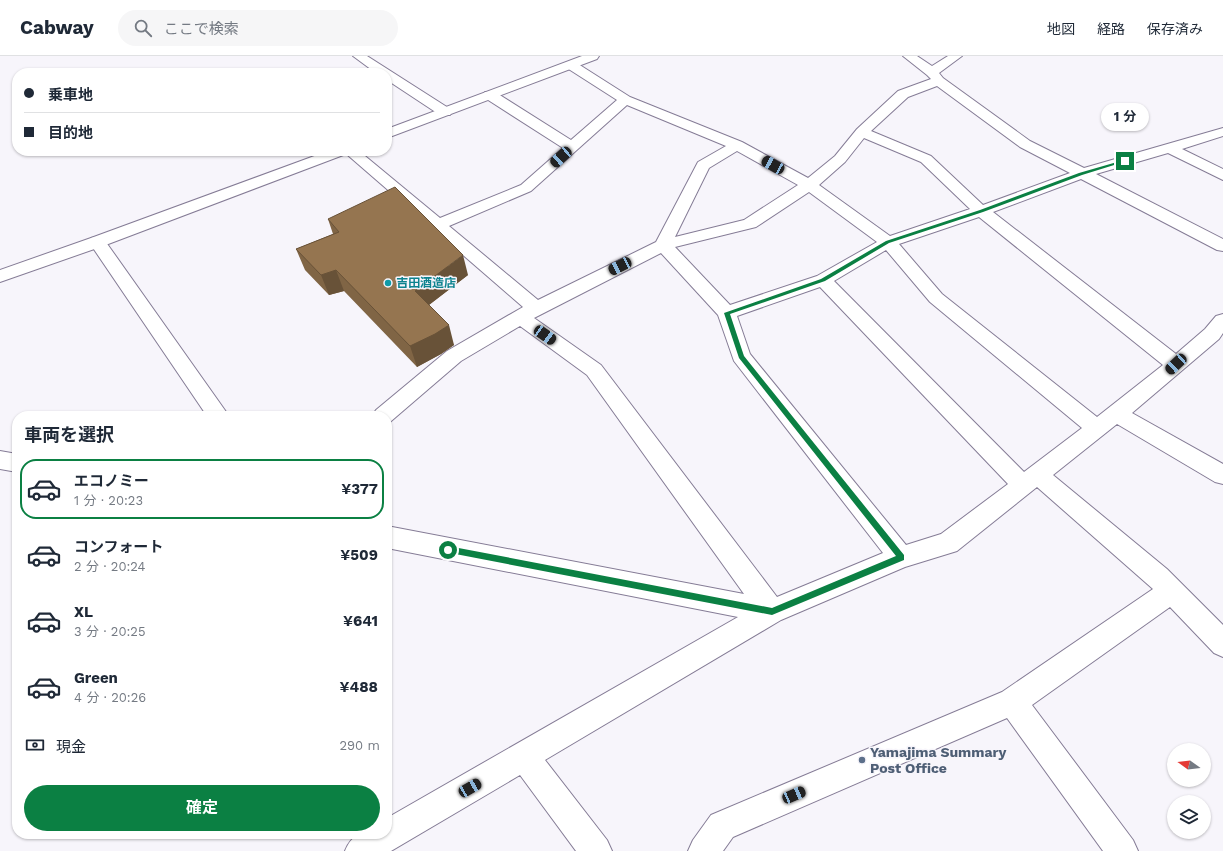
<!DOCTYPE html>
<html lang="ja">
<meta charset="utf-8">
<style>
:root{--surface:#fff;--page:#f6f6f7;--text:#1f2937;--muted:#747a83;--line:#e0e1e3;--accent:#0b8043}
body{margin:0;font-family:"Work Sans","Noto Sans JP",sans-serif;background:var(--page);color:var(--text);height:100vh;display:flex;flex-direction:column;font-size:15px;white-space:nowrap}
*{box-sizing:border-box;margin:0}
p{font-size:13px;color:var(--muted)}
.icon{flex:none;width:22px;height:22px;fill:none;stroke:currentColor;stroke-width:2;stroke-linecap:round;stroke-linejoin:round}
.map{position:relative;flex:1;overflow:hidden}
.panel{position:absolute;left:12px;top:355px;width:380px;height:428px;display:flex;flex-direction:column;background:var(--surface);border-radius:16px;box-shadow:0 1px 3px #0004}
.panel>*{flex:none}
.hud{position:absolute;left:12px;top:12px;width:380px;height:88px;border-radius:16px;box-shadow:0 1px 3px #0004;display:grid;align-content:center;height:88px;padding:0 12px;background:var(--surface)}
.needle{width:26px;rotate:285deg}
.fabs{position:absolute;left:1167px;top:687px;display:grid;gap:8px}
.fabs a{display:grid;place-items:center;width:44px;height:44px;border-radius:50%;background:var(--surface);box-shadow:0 1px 3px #0004;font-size:20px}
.end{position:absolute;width:18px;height:18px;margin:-9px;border:5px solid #0b8043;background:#fff;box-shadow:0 0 0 2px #fff}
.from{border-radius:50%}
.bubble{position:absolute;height:28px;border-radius:14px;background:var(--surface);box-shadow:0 1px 3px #0004;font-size:13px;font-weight:700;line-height:28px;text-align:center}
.car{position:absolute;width:12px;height:24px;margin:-12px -6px;border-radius:5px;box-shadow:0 0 3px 1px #0007;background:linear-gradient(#222 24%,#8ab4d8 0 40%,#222 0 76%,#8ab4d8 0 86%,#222 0)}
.hud b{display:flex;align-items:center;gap:14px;height:38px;font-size:15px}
.hud b+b{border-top:1px solid var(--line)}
.hud i{width:10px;height:10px;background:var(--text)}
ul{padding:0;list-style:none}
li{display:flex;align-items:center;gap:12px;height:60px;margin:0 8px 6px;padding:0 4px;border:2px solid transparent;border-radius:16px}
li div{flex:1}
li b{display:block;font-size:15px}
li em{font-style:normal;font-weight:700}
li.selected{border-color:var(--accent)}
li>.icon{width:36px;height:36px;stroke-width:1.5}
h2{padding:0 12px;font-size:18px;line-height:48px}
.pay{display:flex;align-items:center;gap:10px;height:44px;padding:0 12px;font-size:15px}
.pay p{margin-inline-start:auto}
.button{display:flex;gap:8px;margin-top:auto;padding:8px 12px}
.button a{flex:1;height:46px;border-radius:24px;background:var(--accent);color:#fff;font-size:16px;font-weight:700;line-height:46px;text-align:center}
header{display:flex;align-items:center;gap:24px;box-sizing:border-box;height:56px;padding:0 20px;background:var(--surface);border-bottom:1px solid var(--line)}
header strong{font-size:19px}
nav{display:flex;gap:22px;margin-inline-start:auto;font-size:14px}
.search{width:280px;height:36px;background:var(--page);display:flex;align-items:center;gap:10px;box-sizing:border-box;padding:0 14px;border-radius:22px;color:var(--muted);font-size:15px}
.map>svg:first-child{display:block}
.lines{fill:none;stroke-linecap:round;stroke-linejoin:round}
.minor-casing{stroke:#857c96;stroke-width:2}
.tertiary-casing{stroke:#857c96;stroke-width:2}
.minor{fill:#fff;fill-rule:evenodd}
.tertiary{fill:#fff;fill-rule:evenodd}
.wall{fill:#806545}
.shaded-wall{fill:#685238}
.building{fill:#957550;stroke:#685238}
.route{fill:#0b8043}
.culture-dot{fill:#0f9aa8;stroke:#f7f5fb;stroke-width:1.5}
.service-dot{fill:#5c6f8a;stroke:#f7f5fb;stroke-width:1.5}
.labels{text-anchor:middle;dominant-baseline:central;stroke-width:3;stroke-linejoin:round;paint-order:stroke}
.culture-label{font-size:12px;font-weight:bold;fill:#0d838f;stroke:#f7f5fb;text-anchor:start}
.near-service-label{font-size:14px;font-weight:bold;fill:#4e5e75;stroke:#f7f5fb;text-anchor:start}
</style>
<header>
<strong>Cabway</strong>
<div class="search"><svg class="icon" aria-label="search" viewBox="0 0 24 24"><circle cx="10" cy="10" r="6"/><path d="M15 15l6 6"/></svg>ここで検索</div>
<nav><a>地図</a><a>経路</a><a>保存済み</a></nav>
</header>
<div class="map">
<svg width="1223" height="795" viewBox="0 0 1223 795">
<rect width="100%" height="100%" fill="#f7f5fb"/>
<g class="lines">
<defs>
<path id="minor" d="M353 0H367L450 53 452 56 450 59H440L387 24V17H376Z
M903 0H917L932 10 948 0H962L939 17 943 22 1030 85 1084 112 1223 72V80L1182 93 1223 113V124L1168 97 1096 118 1223 183V195L1217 194 1081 123 993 156 1176 298 1205 273 1216 260 1223 258V277L1219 283 1132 357 1223 408V428L1215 426 1117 368 1053 419 1167 513 1223 569V601L1214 597 1170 551 1032 649 1133 784 1138 795H1103L1007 662 733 781 723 795H688L693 784 711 759 1002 636 1153 533 1037 431 957 495 905 511 781 564 545 704 607 784 612 795H576L520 719 391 795H345C354 773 366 778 387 778V762L738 561 387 492V470L744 538 587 319 520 270 461 305 390 366 387 367V360H372L376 354 447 295 523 251 343 95H359L440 162 521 129 563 92 485 42 483 39 485 36H495L571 84 617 44 567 12 565 9 567 6H575L630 41 742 86 808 122 835 100 857 73 898 35 931 23 927 19ZM937 30 1020 91 1070 117 983 149 931 100 871 75 908 41ZM627 49 726 90 698 106 656 186 538 244 449 170 531 135ZM864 82 921 106 970 153 890 180 819 129 845 106ZM737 95 798 129 744 164 675 181 709 112ZM809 136 877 186 817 220 730 249 675 191 756 171ZM979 161 1163 309 1097 361 942 238 899 188ZM886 194 930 246 1082 372 1024 416 834 225ZM661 197 718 259 734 305 883 497 777 541 601 309 534 262ZM820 231 1008 428 941 478 906 489 750 298 737 260Z
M97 181 103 182 229 360H207L89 186 91 182Z
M0 395 17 398V416L0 413Z"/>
<path id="tertiary" d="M582 0H599L597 3 387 82V73Z
M328 95H348L346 98 103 190 0 226V214L91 182Z"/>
</defs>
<use href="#minor" class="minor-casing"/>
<use href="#tertiary" class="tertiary-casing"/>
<use href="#minor" class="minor"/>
<use href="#tertiary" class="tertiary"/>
</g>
<path class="wall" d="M328 163 468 219 429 249 454 289 441 298 417 311 344 235 329 239 305 214 296 193 333 178Z"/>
<path class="shaded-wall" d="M463 199 468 219 421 255 415 235Z
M336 214 344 235 329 239 321 219Z
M449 269 454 289 441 298 417 311 410 290Z"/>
<path class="building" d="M395 131 463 199 415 235 449 269 435 278 410 290 336 214 321 219 296 193 339 176 328 163Z"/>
<path class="route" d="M1124 104 1127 105 1082 119 983 156 889 187 825 225 730 258 744 300 904 499V504L772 559 445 496V491L448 490 772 552 896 500 739 302 724 257 821 223 886 185 980 154 1079 117Z"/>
<circle class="culture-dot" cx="388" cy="227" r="4"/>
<circle class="service-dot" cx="862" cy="704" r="4"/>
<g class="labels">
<g class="culture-label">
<text x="396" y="227">吉田酒造店</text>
</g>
<g class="near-service-label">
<text x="870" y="696">Yamajima Summary<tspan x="870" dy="16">Post Office</tspan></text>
</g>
</g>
</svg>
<div class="fabs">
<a><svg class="needle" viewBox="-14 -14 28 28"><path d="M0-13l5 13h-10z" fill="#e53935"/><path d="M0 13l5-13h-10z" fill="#747a83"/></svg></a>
<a><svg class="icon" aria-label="layers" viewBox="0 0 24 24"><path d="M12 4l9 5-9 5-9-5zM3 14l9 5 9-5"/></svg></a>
</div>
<i class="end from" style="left:448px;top:494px"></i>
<i class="end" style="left:1125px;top:105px"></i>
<div class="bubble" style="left:1101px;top:47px;width:48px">1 分</div>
<i class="car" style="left:561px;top:101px;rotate:228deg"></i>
<i class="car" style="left:773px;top:109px;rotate:299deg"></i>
<i class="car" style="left:620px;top:210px;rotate:244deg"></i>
<i class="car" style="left:545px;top:279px;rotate:125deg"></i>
<i class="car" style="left:1176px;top:308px;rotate:227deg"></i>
<i class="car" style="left:470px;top:732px;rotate:60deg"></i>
<i class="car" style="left:794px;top:739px;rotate:67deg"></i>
<div class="hud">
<b><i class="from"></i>乗車地</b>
<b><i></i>目的地</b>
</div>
<section class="panel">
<h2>車両を選択</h2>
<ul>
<li class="selected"><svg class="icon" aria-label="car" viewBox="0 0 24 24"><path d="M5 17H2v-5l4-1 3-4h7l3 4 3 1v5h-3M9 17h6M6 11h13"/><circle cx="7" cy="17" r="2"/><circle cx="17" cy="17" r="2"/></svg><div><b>エコノミー</b><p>1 分 · 20:23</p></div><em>¥377</em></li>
<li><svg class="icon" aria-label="car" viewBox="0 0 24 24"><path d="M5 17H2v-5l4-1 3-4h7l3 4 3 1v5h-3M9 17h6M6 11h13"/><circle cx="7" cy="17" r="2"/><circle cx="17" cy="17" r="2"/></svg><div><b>コンフォート</b><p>2 分 · 20:24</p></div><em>¥509</em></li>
<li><svg class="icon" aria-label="car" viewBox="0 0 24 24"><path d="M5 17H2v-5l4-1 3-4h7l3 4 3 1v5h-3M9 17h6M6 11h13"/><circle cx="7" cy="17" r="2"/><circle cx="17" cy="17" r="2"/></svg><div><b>XL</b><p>3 分 · 20:25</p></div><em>¥641</em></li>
<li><svg class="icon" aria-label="car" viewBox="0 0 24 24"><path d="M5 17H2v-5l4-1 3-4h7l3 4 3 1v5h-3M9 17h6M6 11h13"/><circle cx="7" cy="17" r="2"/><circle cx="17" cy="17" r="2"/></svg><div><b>Green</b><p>4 分 · 20:26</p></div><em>¥488</em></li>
</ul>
<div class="pay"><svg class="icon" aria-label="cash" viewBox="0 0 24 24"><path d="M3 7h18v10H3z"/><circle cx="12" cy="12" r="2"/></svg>現金<p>290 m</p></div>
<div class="button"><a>確定</a></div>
</section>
</div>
